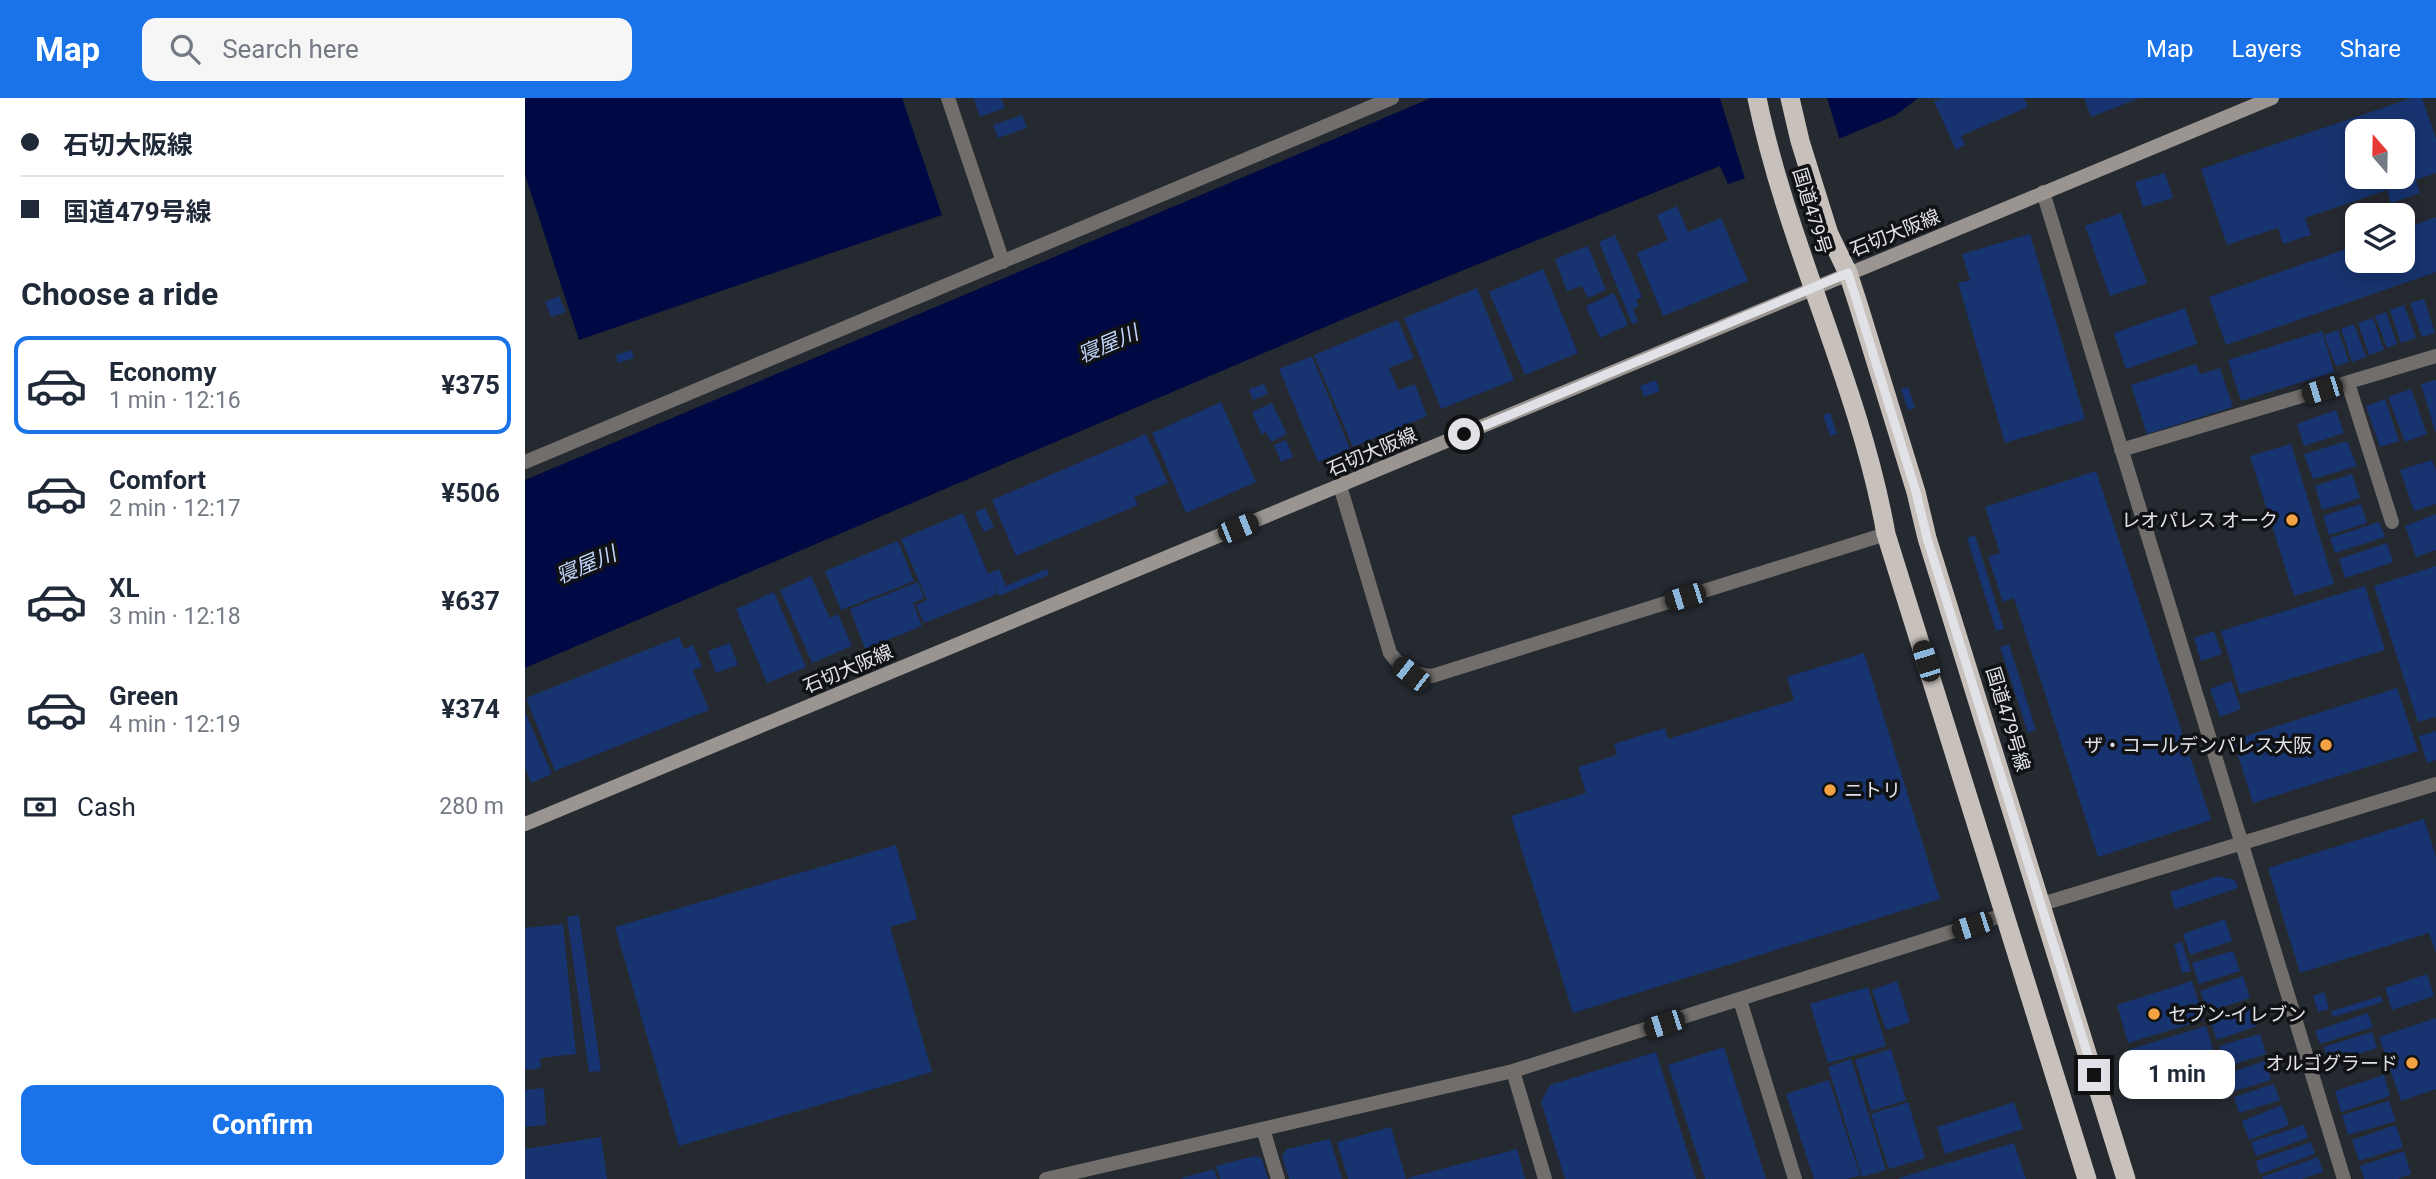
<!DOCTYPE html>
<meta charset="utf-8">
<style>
:root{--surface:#fff;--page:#f6f6f7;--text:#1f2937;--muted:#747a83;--line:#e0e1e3;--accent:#1a73e8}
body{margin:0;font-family:Roboto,"Noto Sans JP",sans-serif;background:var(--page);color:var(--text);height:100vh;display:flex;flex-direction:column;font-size:26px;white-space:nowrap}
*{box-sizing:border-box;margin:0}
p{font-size:23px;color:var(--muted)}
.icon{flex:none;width:38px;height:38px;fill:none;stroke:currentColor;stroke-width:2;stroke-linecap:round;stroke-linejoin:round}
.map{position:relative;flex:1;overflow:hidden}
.sheet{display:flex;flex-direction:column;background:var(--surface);width:525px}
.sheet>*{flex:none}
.guide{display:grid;align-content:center;height:154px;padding:0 21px;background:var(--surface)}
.needle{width:46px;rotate:340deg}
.buttons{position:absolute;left:1820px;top:21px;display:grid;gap:14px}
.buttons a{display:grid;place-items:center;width:70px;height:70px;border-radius:14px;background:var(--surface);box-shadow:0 4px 18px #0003;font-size:35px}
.end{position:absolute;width:32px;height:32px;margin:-16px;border:9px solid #e0e2e7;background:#111;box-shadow:0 0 0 4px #111}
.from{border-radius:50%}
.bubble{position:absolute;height:49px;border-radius:14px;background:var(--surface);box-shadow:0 4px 18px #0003;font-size:23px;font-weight:700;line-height:49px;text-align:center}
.car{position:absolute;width:21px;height:42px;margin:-21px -10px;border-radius:9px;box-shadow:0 0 5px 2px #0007;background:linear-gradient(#222 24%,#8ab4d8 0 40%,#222 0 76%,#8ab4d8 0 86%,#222 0)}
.guide b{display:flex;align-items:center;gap:24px;height:66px;font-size:26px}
.guide b+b{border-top:2px solid var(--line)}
.guide i{width:18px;height:18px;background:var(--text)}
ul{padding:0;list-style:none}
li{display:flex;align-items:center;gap:21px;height:98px;margin:0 14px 10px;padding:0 7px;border:4px solid transparent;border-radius:14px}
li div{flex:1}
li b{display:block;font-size:26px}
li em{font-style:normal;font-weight:700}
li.on{border-color:var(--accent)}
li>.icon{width:63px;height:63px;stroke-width:1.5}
h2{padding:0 21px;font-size:32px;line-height:84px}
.pay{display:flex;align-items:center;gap:18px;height:77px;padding:0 21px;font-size:26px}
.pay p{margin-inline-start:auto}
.action{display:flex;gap:14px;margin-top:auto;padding:14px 21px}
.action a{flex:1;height:80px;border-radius:14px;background:var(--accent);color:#fff;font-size:28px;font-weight:700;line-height:80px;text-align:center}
header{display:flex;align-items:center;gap:42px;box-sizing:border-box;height:98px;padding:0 35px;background:var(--accent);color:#fff}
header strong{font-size:33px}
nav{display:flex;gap:38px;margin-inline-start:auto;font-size:24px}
.search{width:490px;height:63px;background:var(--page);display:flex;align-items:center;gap:18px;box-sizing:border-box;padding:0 24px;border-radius:14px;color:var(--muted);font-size:26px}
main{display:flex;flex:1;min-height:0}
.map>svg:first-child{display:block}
.water{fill:#000943}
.pier{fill:#252930}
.building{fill:#183470;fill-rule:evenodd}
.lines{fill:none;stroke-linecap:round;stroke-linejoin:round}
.service{stroke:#716e6b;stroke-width:14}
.minor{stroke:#716e6b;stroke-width:14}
.tertiary{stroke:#716e6b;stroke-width:14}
.secondary{stroke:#9a9590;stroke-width:14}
.trunk{stroke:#c8c0ba;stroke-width:19}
.route{stroke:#e0e2e7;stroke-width:9}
.poi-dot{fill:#f4a344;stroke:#101215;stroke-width:2.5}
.labels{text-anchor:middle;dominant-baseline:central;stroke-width:7;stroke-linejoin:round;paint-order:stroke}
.street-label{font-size:19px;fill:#e0e2e7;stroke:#101215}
.poi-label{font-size:19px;fill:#e0e2e7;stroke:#101215;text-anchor:end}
.water-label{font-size:21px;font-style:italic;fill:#c2d6fa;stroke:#101215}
</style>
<header>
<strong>Map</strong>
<div class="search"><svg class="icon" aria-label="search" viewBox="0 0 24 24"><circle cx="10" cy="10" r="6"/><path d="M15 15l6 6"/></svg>Search here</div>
<nav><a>Map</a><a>Layers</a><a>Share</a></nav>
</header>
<main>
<section class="sheet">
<div class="guide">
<b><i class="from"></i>石切大阪線</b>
<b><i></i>国道479号線</b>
</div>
<h2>Choose a ride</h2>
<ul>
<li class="on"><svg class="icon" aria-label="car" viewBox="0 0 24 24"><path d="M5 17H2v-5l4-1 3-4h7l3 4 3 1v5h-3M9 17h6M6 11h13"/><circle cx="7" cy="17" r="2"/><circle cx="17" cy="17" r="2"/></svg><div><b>Economy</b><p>1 min · 12:16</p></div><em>¥375</em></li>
<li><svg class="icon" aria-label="car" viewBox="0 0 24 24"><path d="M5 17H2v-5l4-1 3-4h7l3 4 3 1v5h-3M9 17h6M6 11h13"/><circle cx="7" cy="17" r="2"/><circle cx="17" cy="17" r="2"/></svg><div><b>Comfort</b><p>2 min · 12:17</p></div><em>¥506</em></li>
<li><svg class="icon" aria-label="car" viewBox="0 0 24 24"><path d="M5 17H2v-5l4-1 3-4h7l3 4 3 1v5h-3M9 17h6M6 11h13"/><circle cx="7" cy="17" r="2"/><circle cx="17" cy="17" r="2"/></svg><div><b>XL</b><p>3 min · 12:18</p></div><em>¥637</em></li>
<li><svg class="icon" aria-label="car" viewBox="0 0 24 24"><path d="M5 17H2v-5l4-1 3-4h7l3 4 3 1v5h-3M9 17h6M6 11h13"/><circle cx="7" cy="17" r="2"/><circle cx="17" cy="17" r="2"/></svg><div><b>Green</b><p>4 min · 12:19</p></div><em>¥374</em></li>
</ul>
<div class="pay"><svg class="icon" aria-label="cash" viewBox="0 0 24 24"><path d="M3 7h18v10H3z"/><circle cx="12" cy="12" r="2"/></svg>Cash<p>280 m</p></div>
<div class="action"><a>Confirm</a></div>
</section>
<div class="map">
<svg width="1911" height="1081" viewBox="0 0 1911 1081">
<rect width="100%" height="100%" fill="#252930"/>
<path class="water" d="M0 0H377L417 117 54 242 0 77Z
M906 0H1393L1371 17 1218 81 1203 86 1195 68 828 217 0 570V382Z"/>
<path class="pier" d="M1195 0H1302L1315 43 1221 84Z"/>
<path class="building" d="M449 0H476L480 10 455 19Z
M1417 0H1499L1503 9 1436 38 1440 47 1431 52 1409 3Z
M1559 0H1615L1566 19Z
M1887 0H1897L1911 41V75L1891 82 1895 95 1866 105 1862 92 1780 120 1786 137 1758 146 1753 130 1702 147 1676 71ZM1832 33H1878V79H1832Z
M497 17 502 30 473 40 468 27Z
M1640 75 1648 100 1618 109 1610 84Z
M1152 108 1163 134 1196 120 1223 183 1138 218 1112 155 1143 142 1132 117Z
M1596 115 1622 185 1585 198 1560 128Z
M1911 119V174L1701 247 1684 199 1832 147V163H1878V131Z
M1505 136 1560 321 1480 345 1433 185 1445 182 1437 156Z
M1090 137 1117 199 1111 202 1114 208 1108 211 1113 224 1107 226 1074 144Z
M1063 148 1081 192 1063 200 1057 188 1042 193 1030 161Z
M1018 171 1053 255 1000 277 964 194Z
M952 190 989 282 916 311 879 220Z
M1089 195 1103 227 1075 240 1061 208Z
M34 198 41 214 26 219 20 204Z
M1899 201 1910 235 1897 239 1885 205Z
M1879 207 1891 240 1876 245 1865 212Z
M1660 210 1672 246 1601 271 1589 235Z
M1861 214 1872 246 1862 250 1850 218Z
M1848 220 1859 252 1844 257 1833 225Z
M873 222 889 260 864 270 873 292 890 286 902 318 828 349 789 257Z
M1829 226 1841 259 1827 264 1816 231Z
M1813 232 1824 264 1811 268 1799 237Z
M1797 233 1809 274 1716 303 1703 262Z
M106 252 109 260 93 265 91 257Z
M787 258 825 351 793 364 754 271Z
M1671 266 1675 276 1695 270 1708 309 1622 336 1606 287Z
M1131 282 1135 293 1119 299 1115 288Z
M1911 282V333H1910L1896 286Z
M739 286 743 296 728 302 724 291Z
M1383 289 1390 310 1383 312 1376 291Z
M1886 291 1902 336 1880 344 1863 299Z
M1860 301 1874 343 1855 349 1841 308Z
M696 304 731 384 661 415 627 335Z
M747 305 762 336 746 344 741 334 737 337 727 314Z
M1811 312 1819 335 1779 348 1772 326Z
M1305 315 1312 336 1305 338 1298 317Z
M621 336 643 385 609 399 613 407 491 458 467 402Z
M761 342 768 359 756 364 749 347Z
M1822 343 1832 368 1788 381 1779 356Z
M1766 346 1809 486 1769 498 1725 358Z
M1907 362 1911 372V406L1889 413 1875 372Z
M1571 373 1686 722 1573 759 1489 500 1478 504 1463 459 1475 455 1460 409Z
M1827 376 1835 400 1797 412 1790 388Z
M1836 406 1842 425 1804 437 1798 418Z
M460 410 469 429 459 434 450 414Z
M438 415 463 476 474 471 481 488 522 471 524 477 474 498 469 486 472 496 399 525 391 507 402 502 376 441Z
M1911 416V452L1891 459 1880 428Z
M1854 424 1860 439 1810 455 1805 440Z
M1450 437 1479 531 1471 533 1442 440Z
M373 443 389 483 316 512 300 473Z
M1862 445 1868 464 1820 480 1814 461Z
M1911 468V619L1893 624 1849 488Z
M286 478 305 520 313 516 327 548 287 565 255 492Z
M393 484 399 500 388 505 397 528 340 551 325 511Z
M1840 488 1860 552 1715 596 1696 533Z
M249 494 281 569 242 585 211 511Z
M1689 533 1697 556 1676 563 1669 540Z
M154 539 159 551 168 547 177 569 168 572 184 612 30 673 1 600Z
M205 545 213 567 191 575 183 553Z
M1484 546 1511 632 1503 635 1475 549Z
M1339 555 1415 801 1048 915 986 718 1061 695 1053 669 1092 657 1089 646 1140 630 1143 641 1269 602 1262 579Z
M1706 583 1716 611 1695 619 1685 591Z
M1872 590 1893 653 1728 705 1708 642Z
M0 614 27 676 6 685 0 669Z
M1911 633V662L1902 665 1894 638Z
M1899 721 1911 759V855L1904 835 1775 875 1743 770Z
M371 747 392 821 365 829 407 974 154 1048 90 829Z
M1693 778 1710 782 1713 790 1650 811 1645 794Z
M54 817 76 973 64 974 42 819Z
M1700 821 1707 843 1665 857 1658 836Z
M38 826 51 956 15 960 16 970 0 972V830Z
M1657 844 1666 873 1657 875 1649 846Z
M1708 853 1715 873 1674 886 1667 865Z
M1902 876 1909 898 1867 912 1860 890Z
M1718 878 1725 900 1683 914 1675 893Z
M1372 883 1385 924 1361 932 1347 892Z
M1667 883 1679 922 1603 945 1592 907Z
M1343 889 1361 948 1303 965 1285 906Z
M1799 894 1804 911 1793 914 1788 898Z
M1856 898 1858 904 1808 919 1806 913Z
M1725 909 1732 928 1692 942 1685 923Z
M1843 915 1848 929 1795 946 1790 933Z
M1911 920V991L1876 1003 1854 939Z
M1681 928 1700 990 1665 1000 1659 981 1616 994 1603 952Z
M1847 934 1852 950 1804 966 1799 949Z
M1735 936 1741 956 1700 969 1694 948Z
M1199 949 1241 1081H1180L1143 967Z
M1366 951 1381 1002 1346 1013 1330 962Z
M1131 954 1171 1081H1040L1016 1004 1025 987Z
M1326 961 1361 1072 1337 1079 1303 969Z
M1740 963 1746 982 1706 994 1700 976Z
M1859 977 1865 998 1816 1014 1810 993Z
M1304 982 1335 1077 1322 1081H1289L1261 996Z
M1749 986 1755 1002 1714 1015 1709 999Z
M19 990 21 1027 0 1029V992Z
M1864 1003 1871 1023 1823 1037 1817 1017Z
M1383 1004 1400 1060 1364 1071 1346 1016Z
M1489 1004 1498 1031 1420 1056 1412 1029Z
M1757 1007 1764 1027 1724 1042 1717 1023Z
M1779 1027 1783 1040 1731 1058 1726 1044Z
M1871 1027 1878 1049 1834 1063 1827 1042Z
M866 1029 881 1081H823L812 1044Z
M76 1039 82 1081H0V1051Z
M805 1041 817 1081H764L757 1058 762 1051Z
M1786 1044 1790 1056 1735 1076 1731 1063Z
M1489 1045 1501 1081H1374V1080Z
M992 1051 1000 1081H883V1080Z
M1879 1053 1886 1076 1872 1081H1839L1835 1068Z
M730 1058 737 1061 743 1081H695L691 1068Z
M1793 1059 1798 1074 1776 1081H1738L1737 1079Z
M689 1071 692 1081H656V1080Z"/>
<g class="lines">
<path class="service" d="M1823 285 1867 424
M815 388 865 555C878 572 887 576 907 578L1361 436"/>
<path class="minor" d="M423 0 478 164
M1518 94 1819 1081
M1596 352 1911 258
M1517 806 1911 686
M1215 902 1270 1081
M988 973 1020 1081
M738 1031 753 1081
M521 1081 988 973 1479 817"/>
<path class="tertiary" d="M0 364 867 0"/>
<path class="secondary" d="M0 726 1747 0"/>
<path class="trunk" d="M1232 0C1263 150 1334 285 1361 436L1562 1081
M1265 0 1275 43 1304 136 1323 175 1334 209 1391 394 1402 440 1601 1081"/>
</g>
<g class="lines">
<path class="route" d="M939 336 1323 175 1391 394 1402 440 1569 977"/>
</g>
<g class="poi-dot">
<circle cx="1767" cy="422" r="7"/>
<circle cx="1801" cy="647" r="7"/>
<circle cx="1305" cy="692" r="7"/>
<circle cx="1629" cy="916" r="7"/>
<circle cx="1887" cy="965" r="7"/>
</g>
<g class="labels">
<g class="street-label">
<text transform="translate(1287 113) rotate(73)">国道479号</text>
<text transform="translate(1370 135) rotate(-22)">石切大阪線</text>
<text transform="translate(847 354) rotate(-23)">石切大阪線</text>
<text transform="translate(323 571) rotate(-23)">石切大阪線</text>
<text transform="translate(1483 621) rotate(73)">国道479号線</text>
</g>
<g class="poi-label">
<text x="1753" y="422">レオパレス オーク</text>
<text x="1787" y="647">ザ・コールデンパレス大阪</text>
<text x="1319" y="692" text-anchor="start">ニトリ</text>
<text x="1643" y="916" text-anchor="start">セブン-イレブン</text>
<text x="1873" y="965">オルゴグラード</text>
</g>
<g class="water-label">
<text transform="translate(583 246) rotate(-23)">寝屋川</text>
<text transform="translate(61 467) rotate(-23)">寝屋川</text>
</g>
</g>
</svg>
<div class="buttons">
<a><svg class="needle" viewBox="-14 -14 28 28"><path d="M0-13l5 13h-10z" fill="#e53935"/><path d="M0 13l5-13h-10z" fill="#747a83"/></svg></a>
<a><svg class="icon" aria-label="layers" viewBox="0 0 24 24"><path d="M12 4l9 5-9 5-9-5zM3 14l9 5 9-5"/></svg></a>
</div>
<i class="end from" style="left:939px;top:336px"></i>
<i class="end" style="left:1569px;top:977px"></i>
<div class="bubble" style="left:1594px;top:952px;width:116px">1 min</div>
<i class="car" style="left:1797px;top:292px;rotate:253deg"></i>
<i class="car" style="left:713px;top:430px;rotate:68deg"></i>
<i class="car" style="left:1160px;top:499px;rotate:253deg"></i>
<i class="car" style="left:1401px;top:563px;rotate:343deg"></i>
<i class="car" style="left:886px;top:576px;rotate:308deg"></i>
<i class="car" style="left:1447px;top:828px;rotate:252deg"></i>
<i class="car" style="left:1139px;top:926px;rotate:252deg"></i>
</div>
</main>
